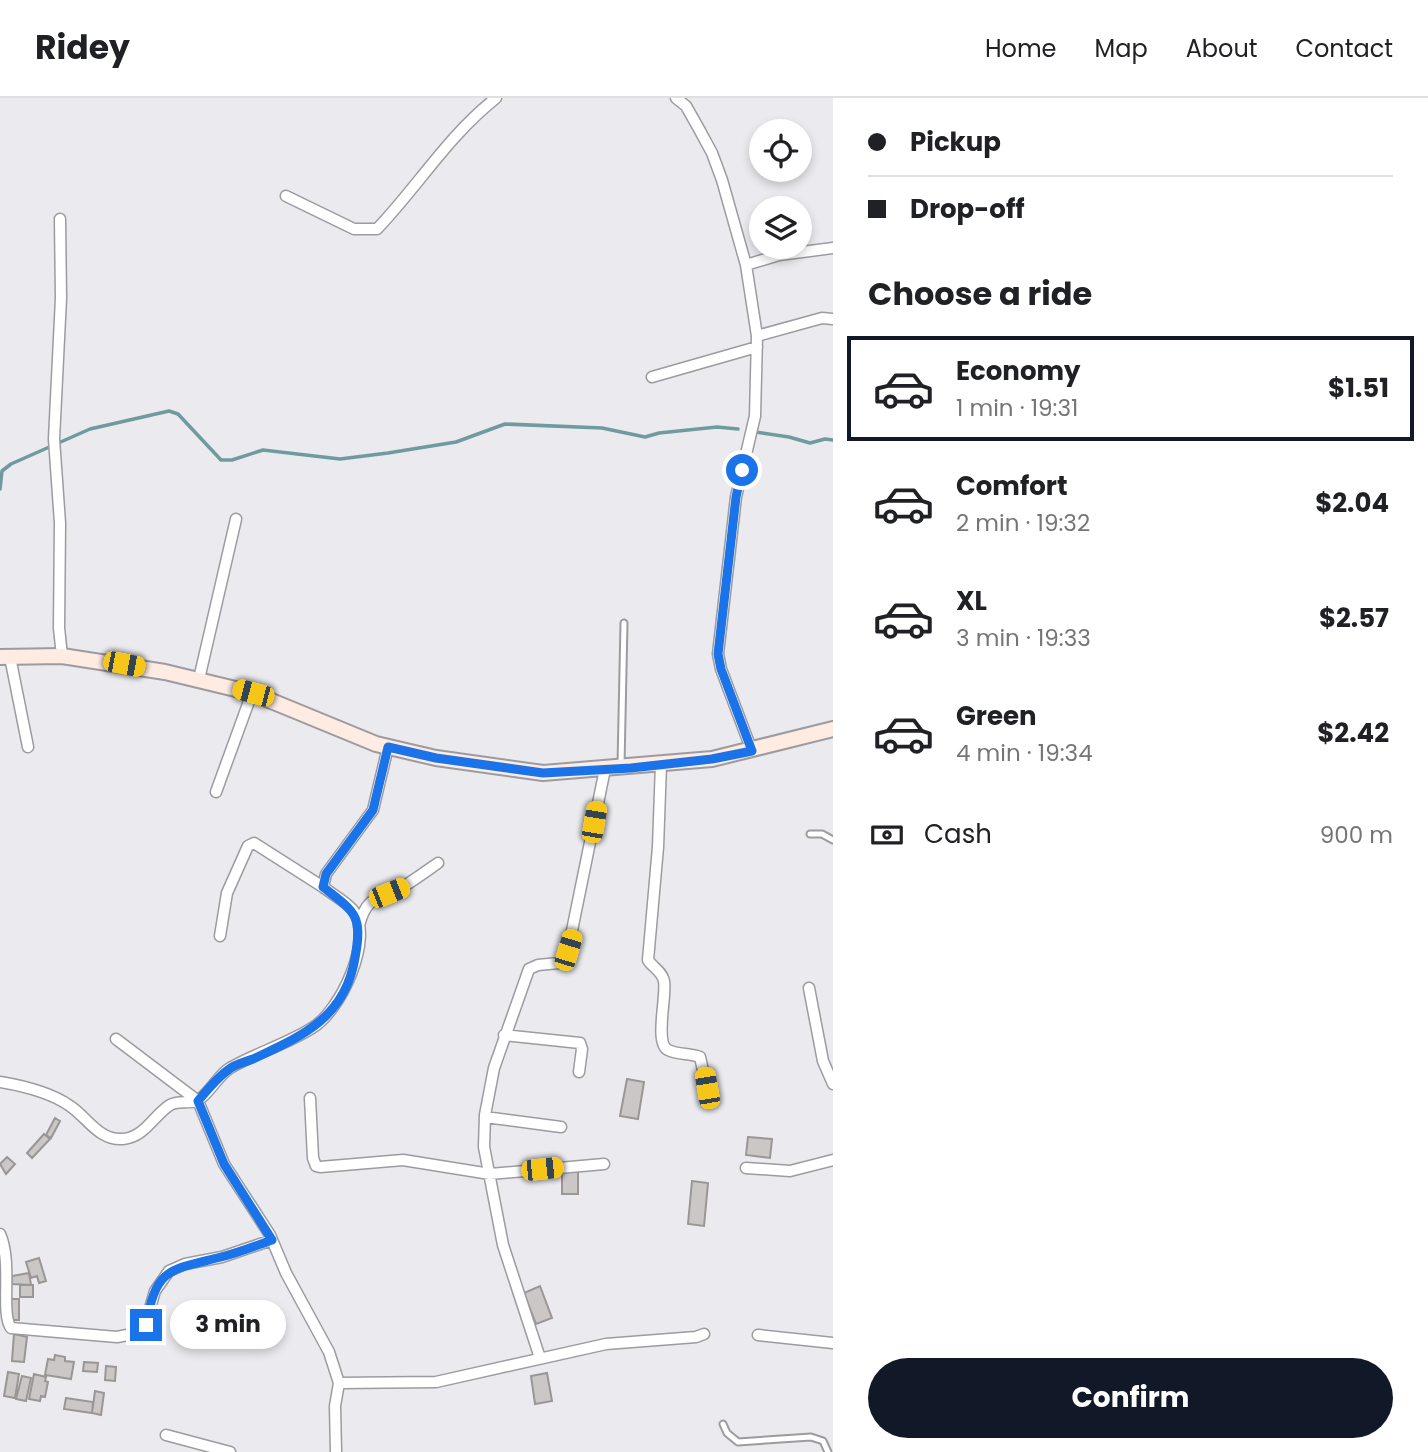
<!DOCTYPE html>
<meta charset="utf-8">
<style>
:root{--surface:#fff;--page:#f6f6f6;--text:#202124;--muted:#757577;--line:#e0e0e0;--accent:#111827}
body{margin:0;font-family:Poppins,sans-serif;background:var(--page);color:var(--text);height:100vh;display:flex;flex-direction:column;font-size:26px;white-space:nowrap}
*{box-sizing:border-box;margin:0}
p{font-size:23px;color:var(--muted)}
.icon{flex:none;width:38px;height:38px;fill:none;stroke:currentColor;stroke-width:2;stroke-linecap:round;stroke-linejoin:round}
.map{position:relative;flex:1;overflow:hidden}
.drawer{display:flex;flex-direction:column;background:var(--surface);width:595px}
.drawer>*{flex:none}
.guide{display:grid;align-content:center;height:154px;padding:0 35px;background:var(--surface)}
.tools{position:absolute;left:749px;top:21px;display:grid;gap:14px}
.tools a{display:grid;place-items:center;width:63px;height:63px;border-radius:50%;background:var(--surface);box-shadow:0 4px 10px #0003;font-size:35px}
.end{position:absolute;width:32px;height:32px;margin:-16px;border:9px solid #1a73e8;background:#fff;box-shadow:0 0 0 4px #fff}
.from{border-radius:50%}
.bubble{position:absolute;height:49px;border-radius:24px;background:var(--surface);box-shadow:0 4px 10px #0003;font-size:23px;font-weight:700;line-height:49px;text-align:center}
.car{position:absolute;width:21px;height:42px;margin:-21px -10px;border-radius:9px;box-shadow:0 0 5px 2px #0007;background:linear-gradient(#f5c518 24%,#345 0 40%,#f5c518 0 76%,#345 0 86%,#f5c518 0)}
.guide b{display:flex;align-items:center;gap:24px;height:66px;font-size:26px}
.guide b+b{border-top:2px solid var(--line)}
.guide i{width:18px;height:18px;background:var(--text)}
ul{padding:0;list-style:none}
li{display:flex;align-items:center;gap:21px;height:105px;margin:0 14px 10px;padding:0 21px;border:4px solid transparent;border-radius:0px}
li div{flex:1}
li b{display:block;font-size:26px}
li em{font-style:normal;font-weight:700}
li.active{border-color:var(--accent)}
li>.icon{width:63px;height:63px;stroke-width:1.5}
h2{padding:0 35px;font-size:32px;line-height:84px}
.pay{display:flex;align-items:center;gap:18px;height:77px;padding:0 35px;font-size:26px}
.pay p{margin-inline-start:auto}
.button{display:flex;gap:14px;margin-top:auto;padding:14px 35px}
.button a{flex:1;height:80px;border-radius:42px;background:var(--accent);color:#fff;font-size:28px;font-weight:700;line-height:80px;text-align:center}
header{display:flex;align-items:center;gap:42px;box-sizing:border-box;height:98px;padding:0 35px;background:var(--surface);border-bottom:2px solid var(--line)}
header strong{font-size:33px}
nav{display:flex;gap:38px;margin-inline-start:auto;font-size:24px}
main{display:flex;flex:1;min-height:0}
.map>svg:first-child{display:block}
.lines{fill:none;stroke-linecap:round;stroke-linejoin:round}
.stream{stroke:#6f9a9e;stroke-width:3.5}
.building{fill:#cbc7c6;stroke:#9a9696;stroke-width:2}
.lane-casing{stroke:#9c9b9f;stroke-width:9}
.street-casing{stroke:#9c9b9f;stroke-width:13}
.secondary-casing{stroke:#9c9b9f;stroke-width:18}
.lane{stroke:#fff;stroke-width:5}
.street{stroke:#fff;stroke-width:10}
.secondary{stroke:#feebe1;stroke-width:14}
.route{stroke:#1a73e8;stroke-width:9}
</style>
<header>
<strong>Ridey</strong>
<nav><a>Home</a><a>Map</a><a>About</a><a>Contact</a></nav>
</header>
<main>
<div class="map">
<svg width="833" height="1354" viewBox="0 0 833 1354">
<rect width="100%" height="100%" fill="#ebeaee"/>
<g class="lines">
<path class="stream" d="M755 334 789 339 810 345 825 341 833 342
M0 391 2 373 11 366 90 331 169 313 178 316 221 362H232L263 352 340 361 388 355 456 344 505 326 602 330 645 339 659 335 717 329 738 331"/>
</g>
<path class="building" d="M627 981 644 984 638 1021 620 1018Z
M55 1020 60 1023 51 1040 46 1037Z
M44 1036 50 1041 32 1060 27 1055Z
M748 1039 772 1041 770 1060 746 1057Z
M7 1059 15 1066 6 1076 0 1066Z
M562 1072H578V1096H562Z
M692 1083 708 1085 704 1128 688 1126Z
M39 1160 46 1183 39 1185 37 1178 31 1180 26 1164Z
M29 1175 31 1187 12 1186V1178Z
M20 1187H33V1199H20Z
M540 1188 552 1220 536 1226 524 1195Z
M8 1201H19V1222H8Z
M14 1236 27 1239 24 1264 12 1263Z
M55 1257 65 1259V1263L74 1264 71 1281 45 1277 48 1261 54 1262Z
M84 1264 98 1265 97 1274 83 1273Z
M106 1268 116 1269 115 1283 105 1282Z
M8 1274 19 1276 15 1300 4 1298Z
M547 1275 552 1303 535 1306 531 1278Z
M34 1276 46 1279 45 1283 48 1284 45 1299 41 1298 40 1303 29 1301Z
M22 1278 31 1280 26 1303 16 1301Z
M95 1293 104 1295 101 1317 92 1315Z
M66 1300 93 1304 92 1315 64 1311Z"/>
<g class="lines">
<defs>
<path id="lane" d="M621 667 624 525
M810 736H822L833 742
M723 1326 727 1335 738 1344 811 1339 823 1343 828 1354"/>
<path id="street" d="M676 0 686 8 699 31 712 55 722 82 746 167 757 238 755 318 736 399 718 556 721 571 752 653
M286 98 354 131H377C419 87 447 39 496 0
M60 121 61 200 54 341 60 425 59 530 62 558
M746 167 779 157 833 150
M757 238 822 220 833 221
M652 279 757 249
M10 559 28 649
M199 581 236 421
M661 666 658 749 648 862C653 870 662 873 664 883 667 898 654 945 668 952 678 957 690 955 700 959L707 990
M216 694 252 595
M359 828C367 794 382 802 406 787 417 780 428 772 438 765
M220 838 227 795 248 748 254 745 323 789
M809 890 823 963 833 986
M504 937 580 945 582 951 579 974
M116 941 198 1003 224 1066 270 1137 286 1175 329 1254 339 1285 436 1284 606 1246 696 1239 704 1236
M0 984C24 988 50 994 70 1008 88 1020 99 1043 123 1041 145 1039 153 1018 170 1007 178 1002 188 1006 196 1003 207 999 219 976 230 970 256 955 287 946 312 930 340 914 375 840 353 812 345 803 332 796 323 789L326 776 373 712 388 649
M310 1000 313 1060 316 1068 320 1069 403 1062 490 1076 604 1066
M485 1019 561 1029
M746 1070 790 1073 833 1062
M0 1136C13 1165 0 1215 11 1230L117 1239 143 1234 155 1193 169 1173 185 1166 222 1159 272 1142
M758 1237 833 1245
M540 1260 503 1147 484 1049 485 1017 494 970 529 871 538 867 559 865 568 852 605 671
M166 1337 230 1354
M336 1354 335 1308 339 1285"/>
<path id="secondary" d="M0 559 62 558 165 574 252 595 376 646 436 660 543 675 712 661 833 631"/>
</defs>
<use href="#lane" class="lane-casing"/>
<use href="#street" class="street-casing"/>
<use href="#secondary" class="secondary-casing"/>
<use href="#lane" class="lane"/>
<use href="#street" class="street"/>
<use href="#secondary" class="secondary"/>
</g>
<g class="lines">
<path class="route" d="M146 1227C156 1169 170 1172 221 1159 238 1155 255 1148 272 1142L224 1066 198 1003C207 992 217 980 228 972 235 966 245 964 253 961 302 938 345 920 355 860 363 817 355 814 323 789L326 776 373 712 388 649 436 660 543 675 631 670 712 661 752 653 721 571 718 556 736 399 742 372"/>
</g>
</svg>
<div class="tools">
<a><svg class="icon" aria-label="locate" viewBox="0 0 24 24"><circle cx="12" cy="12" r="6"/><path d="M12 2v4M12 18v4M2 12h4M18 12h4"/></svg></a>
<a><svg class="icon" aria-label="layers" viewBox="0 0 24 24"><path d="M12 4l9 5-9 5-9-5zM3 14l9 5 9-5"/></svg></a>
</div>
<i class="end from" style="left:742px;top:372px"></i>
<i class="end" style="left:146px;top:1227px"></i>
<div class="bubble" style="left:170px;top:1202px;width:116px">3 min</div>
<i class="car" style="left:124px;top:566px;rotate:101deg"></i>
<i class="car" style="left:253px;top:595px;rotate:285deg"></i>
<i class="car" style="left:594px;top:724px;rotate:10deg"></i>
<i class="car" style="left:389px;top:795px;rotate:68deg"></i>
<i class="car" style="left:568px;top:852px;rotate:17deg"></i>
<i class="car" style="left:707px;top:990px;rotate:350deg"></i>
<i class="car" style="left:542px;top:1071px;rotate:84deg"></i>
</div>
<section class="drawer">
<div class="guide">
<b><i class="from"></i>Pickup</b>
<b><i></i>Drop-off</b>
</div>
<h2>Choose a ride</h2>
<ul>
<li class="active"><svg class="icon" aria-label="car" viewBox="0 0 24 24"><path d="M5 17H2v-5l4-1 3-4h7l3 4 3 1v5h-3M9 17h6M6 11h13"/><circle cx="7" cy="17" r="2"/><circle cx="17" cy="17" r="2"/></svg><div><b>Economy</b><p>1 min · 19:31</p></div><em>$1.51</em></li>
<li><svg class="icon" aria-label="car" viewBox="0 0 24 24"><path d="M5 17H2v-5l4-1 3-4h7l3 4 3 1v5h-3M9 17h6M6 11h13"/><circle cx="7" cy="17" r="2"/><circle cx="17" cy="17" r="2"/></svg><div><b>Comfort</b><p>2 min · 19:32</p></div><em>$2.04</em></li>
<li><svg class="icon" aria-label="car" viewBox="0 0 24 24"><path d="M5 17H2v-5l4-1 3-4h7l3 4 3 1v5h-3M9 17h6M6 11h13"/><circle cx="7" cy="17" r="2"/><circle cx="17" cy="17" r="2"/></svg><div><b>XL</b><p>3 min · 19:33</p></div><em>$2.57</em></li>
<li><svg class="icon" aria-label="car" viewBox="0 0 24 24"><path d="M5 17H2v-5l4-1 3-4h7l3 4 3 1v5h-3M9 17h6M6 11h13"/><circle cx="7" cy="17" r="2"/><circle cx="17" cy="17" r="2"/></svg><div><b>Green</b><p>4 min · 19:34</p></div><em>$2.42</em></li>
</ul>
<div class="pay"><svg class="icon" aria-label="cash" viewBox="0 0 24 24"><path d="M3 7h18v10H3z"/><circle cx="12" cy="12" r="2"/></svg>Cash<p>900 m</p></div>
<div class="button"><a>Confirm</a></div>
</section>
</main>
